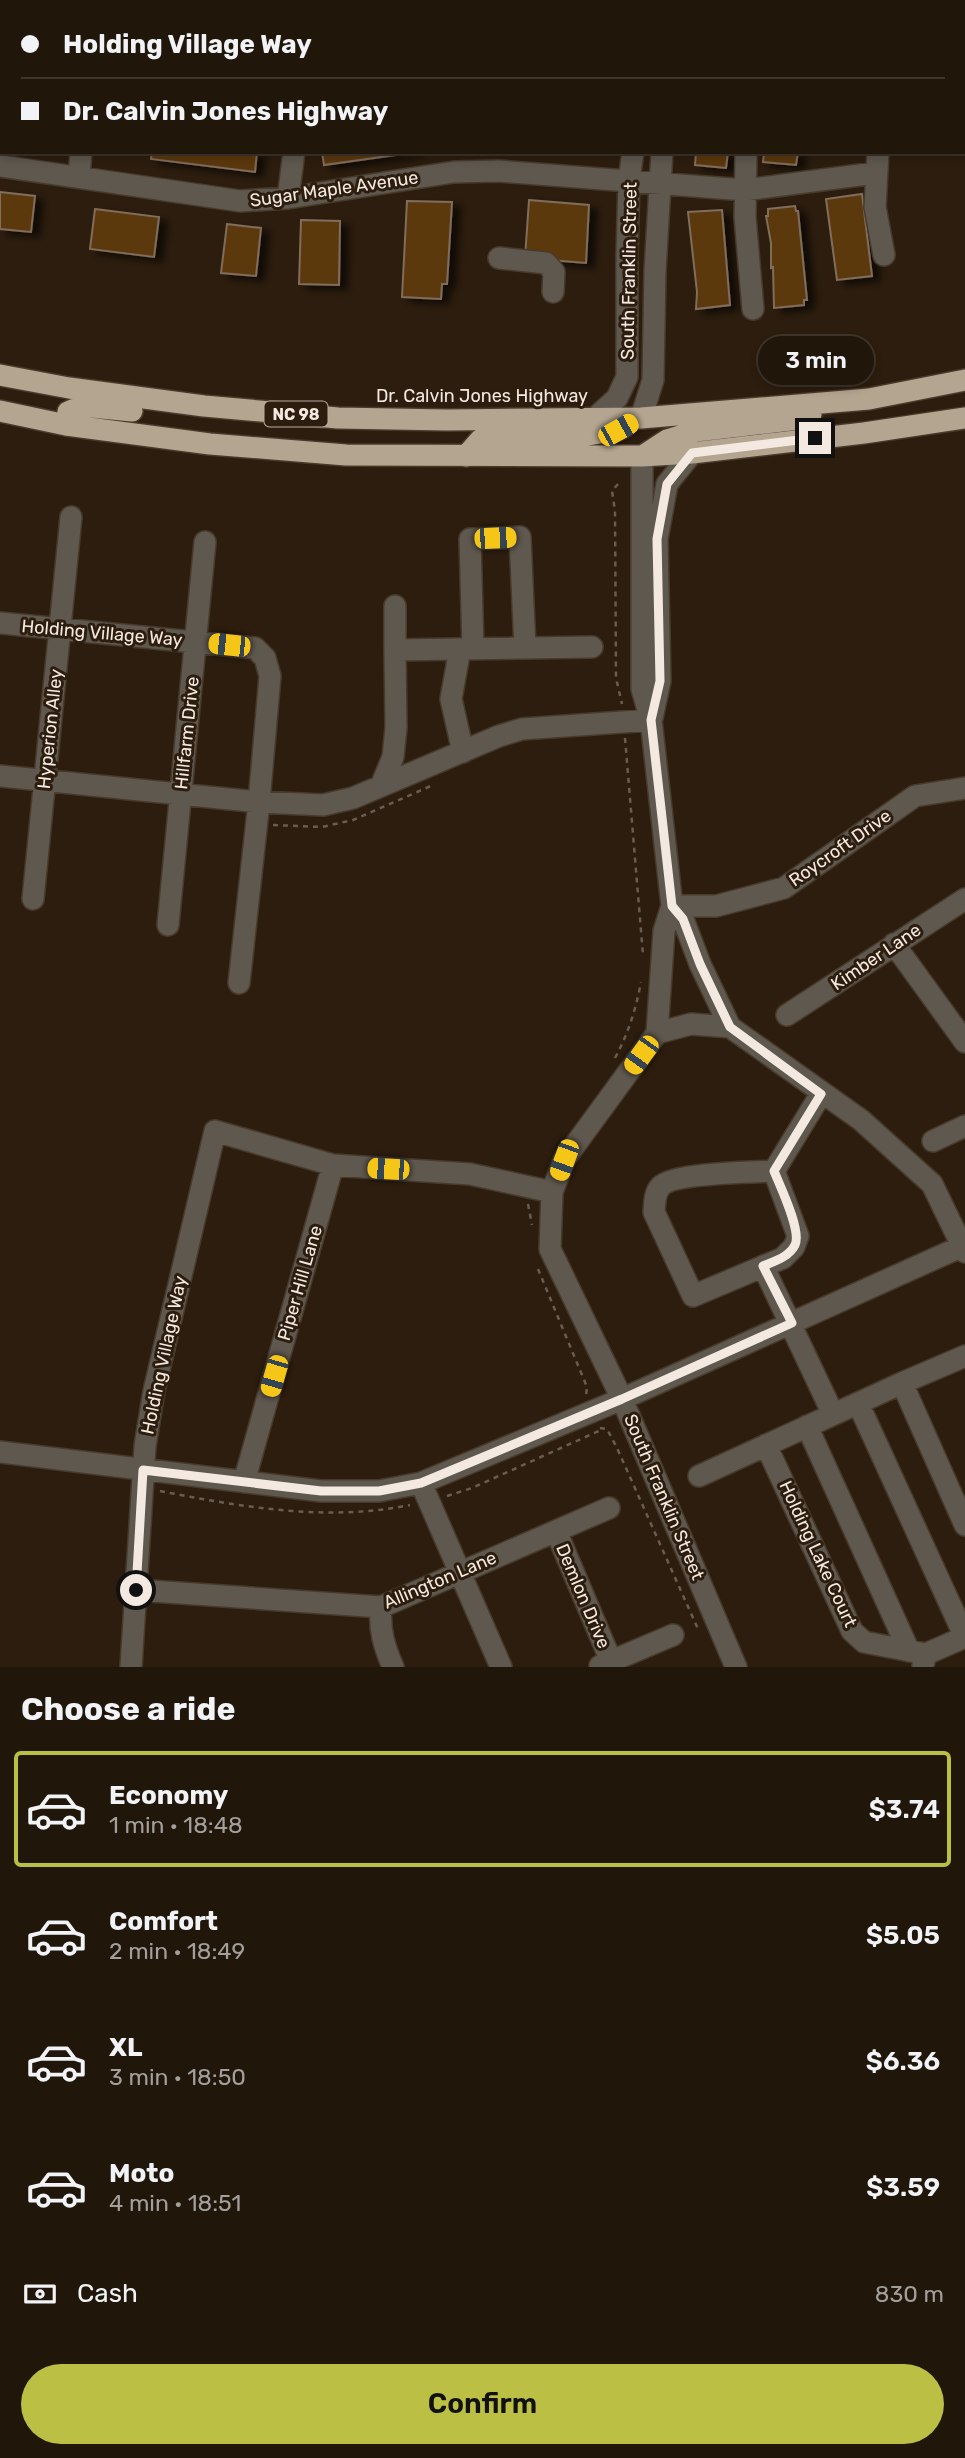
<!DOCTYPE html>
<meta charset="utf-8">
<style>
:root{--surface:#21160a;--page:#2d2318;--text:#f1f3f6;--muted:#a29f9c;--line:#3e352b;--accent:#bbc045}
body{margin:0;font-family:Rubik,sans-serif;background:var(--page);color:var(--text);height:100vh;display:flex;flex-direction:column;font-size:26px;white-space:nowrap}
*{box-sizing:border-box;margin:0}
p{font-size:23px;color:var(--muted)}
.icon{flex:none;width:38px;height:38px;fill:none;stroke:currentColor;stroke-width:2;stroke-linecap:round;stroke-linejoin:round}
.map{position:relative;height:1667px;overflow:hidden}
.sheet{display:flex;flex-direction:column;background:var(--surface);flex:1}
.sheet>*{flex:none}
.guide{position:absolute;left:0px;top:0px;width:966px;height:154px;box-shadow:0 4px 10px #0003,0 0 0 2px var(--line);display:grid;align-content:center;height:154px;padding:0 21px;background:var(--surface)}
.end{position:absolute;width:32px;height:32px;margin:-16px;border:9px solid #f4e9e0;background:#111;box-shadow:0 0 0 4px #111}
.from{border-radius:50%}
.bubble{position:absolute;height:49px;border-radius:24px;background:var(--surface);box-shadow:0 4px 10px #0003,0 0 0 2px var(--line);font-size:23px;font-weight:600;line-height:49px;text-align:center}
.car{position:absolute;width:21px;height:42px;margin:-21px -10px;border-radius:9px;box-shadow:0 0 5px 2px #0007;background:linear-gradient(#f5c518 24%,#345 0 40%,#f5c518 0 76%,#345 0 86%,#f5c518 0)}
.guide b{display:flex;align-items:center;gap:24px;height:66px;font-size:26px}
.guide b+b{border-top:2px solid var(--line)}
.guide i{width:18px;height:18px;background:var(--text)}
ul{padding:0;list-style:none}
li{display:flex;align-items:center;gap:21px;height:116px;margin:0 14px 10px;padding:0 7px;border:4px solid transparent;border-radius:7px}
li div{flex:1}
li b{display:block;font-size:26px}
li em{font-style:normal;font-weight:600}
li.on{border-color:var(--accent)}
li>.icon{width:63px;height:63px;stroke-width:1.5}
h2{padding:0 21px;font-size:32px;line-height:84px}
.pay{display:flex;align-items:center;gap:18px;height:77px;padding:0 21px;font-size:26px}
.pay p{margin-inline-start:auto}
.cta{display:flex;gap:14px;margin-top:auto;padding:14px 21px}
.cta a{flex:1;height:80px;border-radius:42px;background:var(--accent);color:#111;font-size:28px;font-weight:600;line-height:80px;text-align:center}
.map>svg:first-child{display:block}
.building{fill:#5b370f;stroke:#806d5c;stroke-width:2;filter:url(#shadow)}
.lines{fill:none;stroke-linecap:round;stroke-linejoin:round}
.minor-casing{stroke:#483a2b;stroke-width:24}
.highway-casing{stroke:#483a2b;stroke-width:24}
.path{stroke:#6a5c4f;stroke-width:2.5;stroke-dasharray:5 5;stroke-linecap:butt}
.minor{stroke:#5e584f;stroke-width:21}
.highway{stroke:#b4a590;stroke-width:21}
.route{stroke:#f4e9e0;stroke-width:9}
.labels{text-anchor:middle;dominant-baseline:central;stroke-width:6;stroke-linejoin:round;paint-order:stroke}
.shield{fill:#2c1d0e;stroke:#b8aca1;stroke-width:2}
.shield-label{font-size:16px;font-weight:bold;fill:#f4e9e0}
.street-label{font-size:18px;fill:#f4e9e0;stroke:#2c1d0e}
</style>
<div class="map">
<svg width="965" height="1667" viewBox="0 0 965 1667">
<defs>
<filter id="shadow"><feDropShadow dx="8" dy="4.5" stdDeviation="3.5" flood-color="#0009"/></filter>
</defs>
<rect width="100%" height="100%" fill="#2c1d0e"/>
<path class="building" d="M721 0H754L720 2Z
M799 0H834L798 2Z
M0 105H2V136H0Z
M152 152H257L255 172 151 159Z
M322 152H417L324 165Z
M696 152H728L726 168 695 165Z
M764 152H798L796 165 763 162Z
M0 192 35 196 31 232 0 229Z
M862 194 872 276 837 280 826 199Z
M529 200 589 205 586 263 525 258Z
M407 201 452 202 447 284H442L441 299 402 297Z
M795 206 796 211H798L807 300H804V305L774 308 773 267 771 268V243L766 216H768V209Z
M95 209 159 217 154 257 90 249Z
M722 210 730 305 696 309 697 292 688 212Z
M301 220 340 221 339 285 299 284Z
M227 224 261 228 256 276 221 273Z"/>
<g class="lines">
<defs>
<path id="minor" d="M29 0 30 2
M313 2V0
M527 2V0
M660 2V0
M690 2 691 0
M771 2V0
M925 2V0
M746 152 745 217 753 309
M878 152 875 207 884 255
M0 166 240 201 288 198 454 172 499 171 745 190 875 173
M79 177 81 152
M288 198 294 152
M499 258 546 263 554 272 553 292
M641 418 653 380 655 271 662 152
M594 419 617 398 627 377V255L629 180 633 152
M642 456V689L651 720 672 906 664 931 657 1033 564 1160 552 1192 550 1249 622 1399 736 1667
M395 606V650L460 649
M0 623 255 648 265 658 270 676 259 802 239 983
M473 649 470 539 520 537 525 648
M652 718 660 681 657 539 667 484 692 453
M463 752 451 699 460 649 592 647
M0 776 259 802 323 805 353 798 499 736 522 729 651 720
M381 786 393 757 396 728 395 650
M33 899 71 517
M672 906 683 919 700 964 730 1027 861 1120 932 1184 965 1252
M672 906H716L784 888 915 796 965 788
M168 925 205 542
M894 944 965 1042
M787 1015 965 899
M657 1033 691 1024 730 1027
M933 1141 965 1126
M774 1171 798 1236 794 1247 783 1258 693 1296 654 1212C655 1203 654 1193 661 1186 673 1173 753 1172 774 1171L821 1094
M763 1266 833 1414
M902 1383 965 1356
M858 1403 965 1637
M807 1426 909 1651
M766 1445 852 1631 864 1642 926 1654
M0 1452 321 1491H379L421 1483 622 1399 965 1245
M699 1476 902 1383 965 1525
M244 1482 333 1165
M421 1483 501 1667
M556 1531 611 1661
M136 1590 381 1607 609 1508
M381 1607C379 1630 384 1646 393 1667
M923 1665 926 1654 965 1637
M600 1666 673 1635
M131 1667 145 1446 154 1391 215 1131 333 1165 470 1174 552 1192"/>
<path id="highway" d="M0 375 69 388 204 406 338 418 447 420 641 418 869 399 965 380
M0 411 66 425 210 444 346 455 642 456 692 453 864 433 965 418
M66 425 68 412 82 406 132 411
M644 455 667 440 696 431 799 419 811 414
M466 456 480 440 576 437 618 430 624 427"/>
</defs>
<use href="#minor" class="minor-casing"/>
<use href="#highway" class="highway-casing"/>
<path class="path" d="M618 484 612 491 615 511 616 678 622 704
M625 738 643 955
M273 825 322 827 353 820 433 785
M615 1058C628 1034 636 1009 641 982
M528 1204 532 1225
M538 1269 582 1375 587 1387 586 1396
M600 1428 607 1429 617 1448 698 1629
M160 1491C242 1507 327 1522 410 1505
M447 1496 472 1488 601 1430"/>
<use href="#minor" class="minor"/>
<use href="#highway" class="highway"/>
</g>
<g class="lines">
<path class="route" d="M136 1590 143 1470 321 1491H379L421 1483 622 1399 792 1323 763 1266C775 1261 789 1257 795 1245 802 1231 780 1186 774 1171L821 1094 730 1027 700 964 683 919 672 906 651 720 660 681 657 539 667 484 692 453 815 438"/>
</g>
<g class="labels">
<rect class="shield" x="264.5" y="401.5" width="63" height="25" rx="5"/>
<g class="shield-label">
<text x="296" y="414">NC 98</text>
</g>
<g class="street-label">
<text transform="translate(334 189) rotate(-8)">Sugar Maple Avenue</text>
<text transform="translate(629 271) rotate(-89)">South Franklin Street</text>
<text x="482" y="396">Dr. Calvin Jones Highway</text>
<text transform="translate(102 633) rotate(5)">Holding Village Way</text>
<text transform="translate(50 729) rotate(-84)">Hyperion Alley</text>
<text transform="translate(187 733) rotate(-84)">Hillfarm Drive</text>
<text transform="translate(840 848) rotate(-35)">Roycroft Drive</text>
<text transform="translate(876 957) rotate(-34)">Kimber Lane</text>
<text transform="translate(300 1283) rotate(-74)">Piper Hill Lane</text>
<text transform="translate(164 1355) rotate(-78)">Holding Village Way</text>
<text transform="translate(664 1497) rotate(67)">South Franklin Street</text>
<text transform="translate(818 1554) rotate(65)">Holding Lake Court</text>
<text transform="translate(440 1580) rotate(-23)">Allington Lane</text>
<text transform="translate(583 1596) rotate(67)">Demlon Drive</text>
</g>
</g>
</svg>
<i class="end from" style="left:136px;top:1590px"></i>
<i class="end" style="left:815px;top:438px"></i>
<div class="bubble" style="left:758px;top:336px;width:116px">3 min</div>
<i class="car" style="left:618px;top:430px;rotate:61deg"></i>
<i class="car" style="left:495px;top:538px;rotate:88deg"></i>
<i class="car" style="left:229px;top:645px;rotate:276deg"></i>
<i class="car" style="left:641px;top:1055px;rotate:216deg"></i>
<i class="car" style="left:564px;top:1160px;rotate:200deg"></i>
<i class="car" style="left:388px;top:1169px;rotate:273deg"></i>
<i class="car" style="left:274px;top:1376px;rotate:196deg"></i>
<div class="guide">
<b><i class="from"></i>Holding Village Way</b>
<b><i></i>Dr. Calvin Jones Highway</b>
</div>
</div>
<section class="sheet">
<h2>Choose a ride</h2>
<ul>
<li class="on"><svg class="icon" aria-label="car" viewBox="0 0 24 24"><path d="M5 17H2v-5l4-1 3-4h7l3 4 3 1v5h-3M9 17h6M6 11h13"/><circle cx="7" cy="17" r="2"/><circle cx="17" cy="17" r="2"/></svg><div><b>Economy</b><p>1 min · 18:48</p></div><em>$3.74</em></li>
<li><svg class="icon" aria-label="car" viewBox="0 0 24 24"><path d="M5 17H2v-5l4-1 3-4h7l3 4 3 1v5h-3M9 17h6M6 11h13"/><circle cx="7" cy="17" r="2"/><circle cx="17" cy="17" r="2"/></svg><div><b>Comfort</b><p>2 min · 18:49</p></div><em>$5.05</em></li>
<li><svg class="icon" aria-label="car" viewBox="0 0 24 24"><path d="M5 17H2v-5l4-1 3-4h7l3 4 3 1v5h-3M9 17h6M6 11h13"/><circle cx="7" cy="17" r="2"/><circle cx="17" cy="17" r="2"/></svg><div><b>XL</b><p>3 min · 18:50</p></div><em>$6.36</em></li>
<li><svg class="icon" aria-label="car" viewBox="0 0 24 24"><path d="M5 17H2v-5l4-1 3-4h7l3 4 3 1v5h-3M9 17h6M6 11h13"/><circle cx="7" cy="17" r="2"/><circle cx="17" cy="17" r="2"/></svg><div><b>Moto</b><p>4 min · 18:51</p></div><em>$3.59</em></li>
</ul>
<div class="pay"><svg class="icon" aria-label="cash" viewBox="0 0 24 24"><path d="M3 7h18v10H3z"/><circle cx="12" cy="12" r="2"/></svg>Cash<p>830 m</p></div>
<div class="cta"><a>Confirm</a></div>
</section>
